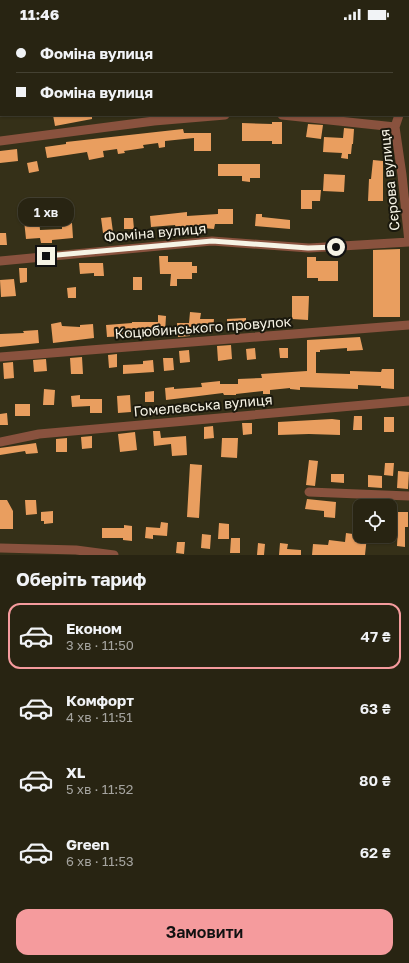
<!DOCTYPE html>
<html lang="uk">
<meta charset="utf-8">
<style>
:root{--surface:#282412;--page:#302c1b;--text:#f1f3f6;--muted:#a5a49f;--line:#444132;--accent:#f59b9d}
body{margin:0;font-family:"Golos Text",sans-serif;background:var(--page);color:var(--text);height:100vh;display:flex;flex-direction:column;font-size:15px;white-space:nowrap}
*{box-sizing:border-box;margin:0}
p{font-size:13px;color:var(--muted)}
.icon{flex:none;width:22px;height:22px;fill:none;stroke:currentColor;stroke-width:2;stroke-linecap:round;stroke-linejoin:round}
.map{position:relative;height:527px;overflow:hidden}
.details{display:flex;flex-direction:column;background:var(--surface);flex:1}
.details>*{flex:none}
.hud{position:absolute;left:0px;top:0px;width:409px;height:88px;box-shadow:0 1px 3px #0004,0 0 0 1px var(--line);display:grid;align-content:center;height:88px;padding:0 16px;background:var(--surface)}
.tools{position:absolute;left:353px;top:471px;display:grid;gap:8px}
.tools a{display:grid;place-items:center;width:44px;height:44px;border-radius:8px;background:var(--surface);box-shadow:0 1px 3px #0004,0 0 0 1px var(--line);font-size:20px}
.end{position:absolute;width:18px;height:18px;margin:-9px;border:5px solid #f6f3e5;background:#111;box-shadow:0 0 0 2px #111}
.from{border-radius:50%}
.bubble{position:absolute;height:28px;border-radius:12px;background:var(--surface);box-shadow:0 1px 3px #0004,0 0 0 1px var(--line);font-size:13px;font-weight:600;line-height:28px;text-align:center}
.hud b{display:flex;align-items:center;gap:14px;height:38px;font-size:15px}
.hud b+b{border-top:1px solid var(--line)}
.hud i{width:10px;height:10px;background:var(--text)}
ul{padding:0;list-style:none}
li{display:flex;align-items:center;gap:12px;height:66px;margin:0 8px 6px;padding:0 8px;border:2px solid transparent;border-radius:12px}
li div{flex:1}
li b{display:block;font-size:15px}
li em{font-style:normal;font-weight:600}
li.on{border-color:var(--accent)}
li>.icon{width:36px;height:36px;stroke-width:1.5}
h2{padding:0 16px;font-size:18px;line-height:48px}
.cta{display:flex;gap:8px;margin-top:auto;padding:8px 16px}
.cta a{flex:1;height:46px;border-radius:12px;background:var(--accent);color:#111;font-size:16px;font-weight:600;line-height:46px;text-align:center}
.status{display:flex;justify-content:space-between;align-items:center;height:28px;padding:0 20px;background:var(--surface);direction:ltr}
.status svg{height:11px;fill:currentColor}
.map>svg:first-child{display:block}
.building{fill:#e99e5f}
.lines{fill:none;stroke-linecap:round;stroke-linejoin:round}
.street{stroke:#89523e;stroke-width:9}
.route{stroke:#f6f3e5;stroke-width:5}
.labels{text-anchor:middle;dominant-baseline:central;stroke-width:4;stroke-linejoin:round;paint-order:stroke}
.street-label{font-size:14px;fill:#f6f3e5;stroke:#1a180d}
</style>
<div class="status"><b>11:46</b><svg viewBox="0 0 49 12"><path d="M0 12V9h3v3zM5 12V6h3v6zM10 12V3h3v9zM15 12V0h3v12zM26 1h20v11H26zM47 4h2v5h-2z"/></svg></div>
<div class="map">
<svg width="409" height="527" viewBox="0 0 409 527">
<rect width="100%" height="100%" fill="#353018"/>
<path class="building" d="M53 87H92V91L55 98Z
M272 94H282V116H272V113H242V95L272 96Z
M308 96 323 97 321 111 306 109Z
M344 100 354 101 353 116H352L351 126H348V131L341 130 342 125 323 124 324 109 343 110Z
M183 101 184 105H211V123H194V110L165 113V119L159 120 158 115 143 117 144 120 124 123 125 125 118 126 117 121 103 123 104 129 89 132 87 124 47 130 45 119 66 116V114Z
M17 121 18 133 0 135V123Z
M373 132 383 133V173H368L369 151H371Z
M37 133 39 143 29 145 27 135Z
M218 136H260V150H250V154L242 153V148H218Z
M324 146 345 147 344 164 323 163Z
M301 162H321L320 173H312V181H301Z
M218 181H233V196H215L214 201 203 200V197L176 200 175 197 151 199 150 188 187 184V188L218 186Z
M256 186H262V189L290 192V201L255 198Z
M111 189 113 204 103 205 101 190Z
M124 190H133L134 201H124Z
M39 191 40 202 62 201V196L72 195 73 210 52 212V215H41L40 210 26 211 24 192Z
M0 205H6L7 217H0Z
M400 221V289H373V222Z
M159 228H168V234H192V238H197V245H192V251H177V258H170L171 246H160Z
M307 229H316V233H338V253H318V250H307Z
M79 235H103L104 248H94V245L80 246Z
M19 240H27V254L20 255Z
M133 249H142V262H133Z
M14 251 16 268 1 269 0 252Z
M76 259V270H68L67 260Z
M292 268H309L308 292 292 291Z
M190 284 201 285 200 291H214L213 303H190V308L178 309 177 295H189Z
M158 287 166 288 165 305 127 306V308L107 309 106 297 132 295V294H158Z
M246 290V298L227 299V291Z
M61 294 62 298 80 299V297L93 296 94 310 53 315 51 296Z
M38 302 39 315 0 319V306L24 305 23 303Z
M360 309 363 322 347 323V320L320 322V324H316V345L350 346V343L381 344 382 341H394V361L381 360V358L358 357V361L300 359V362L290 361V360L270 362V366H263V363L236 366V367H224L223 365 166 372 165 360 174 359V361L202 359 201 355 220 353V356H238V351L262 350 261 346 307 343V312Z
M231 317 232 331 218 333 217 318Z
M255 320 256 331 247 332 246 321Z
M279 320H288V330H280Z
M189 322 190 334 180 335 179 323Z
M117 326V339L109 340 108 327Z
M82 329 83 346H71L70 330Z
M163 330H173L174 342 164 343Z
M46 331 47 343 34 344 33 332Z
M153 332 154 344 123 346V337L143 336V333Z
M13 334 14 350 4 351 3 335Z
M44 361 55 362 54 377H43Z
M154 363V374H145V364Z
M80 367V371H102V385H90V378L72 379 71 368Z
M130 367 131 384 118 385 117 368Z
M15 376H30V388H15Z
M7 385 8 397H0V386Z
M354 388H362V402H353Z
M384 389H394V404H384Z
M332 391 340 392V407L309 406 278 407V394Z
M242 395H252V406L243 407Z
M213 398 214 410 204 411V399Z
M153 403H160L161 410 186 408 187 427 172 428 171 416 154 418Z
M135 404 137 422 120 424 118 406Z
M92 408V420L82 421 81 409Z
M67 410V424H56V411Z
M222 410H238L237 430 221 429Z
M36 415 38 425 26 426 25 423 0 427V420Z
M309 432 318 433 315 458 306 457Z
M385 435H394L393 448 384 447Z
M190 436 202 437 199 490 187 489Z
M398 443 409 444 408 461 397 460Z
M331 446H344V455L331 454Z
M368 447 382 448V460L368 459Z
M307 471 336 474 335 490 324 489V483L305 481Z
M0 472H7L13 483V501H0Z
M25 472H36L37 486 26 487Z
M354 477H360V492H354Z
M53 483V495L44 496V493H41V484Z
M396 484H408V499H405V519L397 518 398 499H396Z
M161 494 168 495 167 508 153 507V511L145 510 146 499 160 500Z
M219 495 229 496V511H218Z
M124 497 132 498V513L123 512V510H102V500H124Z
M346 505 367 508 365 527H312L313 516 328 517 329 512 345 514Z
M202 506 211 507 210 521 201 520Z
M231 510H240V525H230Z
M177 514H185L184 526 176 525Z
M258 515 265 516 264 527H257Z
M280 515 288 516 287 521 301 522V527H279Z"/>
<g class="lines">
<path class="street" d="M31 1 38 0
M0 5H1
M408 60 409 59
M282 87 395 99
M399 87 395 99 402 147 409 214
M0 113 154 93 225 87
M0 233 212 213 309 220 409 214
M0 329 409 297
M0 414 39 406 409 373
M309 464 409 468
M0 520 76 522 114 527"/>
</g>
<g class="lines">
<path class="route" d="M46 228 212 213 308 220 336 219"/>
</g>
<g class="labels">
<g class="street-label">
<text transform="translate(389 152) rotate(-96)">Сєрова вулиця</text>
<text transform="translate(155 204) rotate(-5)">Фоміна вулиця</text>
<text transform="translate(203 299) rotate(-4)">Коцюбинського провулок</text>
<text transform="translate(203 377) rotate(-5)">Гомелєвська вулиця</text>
</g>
</g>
</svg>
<div class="tools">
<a><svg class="icon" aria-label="locate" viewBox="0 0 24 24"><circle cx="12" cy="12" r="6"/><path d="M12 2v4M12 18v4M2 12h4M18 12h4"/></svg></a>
</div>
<i class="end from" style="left:336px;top:219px"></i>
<i class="end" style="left:46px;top:228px"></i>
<div class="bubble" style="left:18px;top:170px;width:56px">1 хв</div>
<div class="hud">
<b><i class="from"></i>Фоміна вулиця</b>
<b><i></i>Фоміна вулиця</b>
</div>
</div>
<section class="details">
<h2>Оберіть тариф</h2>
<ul>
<li class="on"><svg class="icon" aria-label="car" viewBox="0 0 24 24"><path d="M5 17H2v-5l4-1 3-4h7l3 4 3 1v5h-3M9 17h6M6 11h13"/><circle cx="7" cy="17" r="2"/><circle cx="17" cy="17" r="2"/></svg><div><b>Економ</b><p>3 хв · 11:50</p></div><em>47 ₴</em></li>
<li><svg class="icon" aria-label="car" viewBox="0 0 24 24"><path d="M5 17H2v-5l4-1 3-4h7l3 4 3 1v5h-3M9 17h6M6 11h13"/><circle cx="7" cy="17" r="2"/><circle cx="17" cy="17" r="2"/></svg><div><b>Комфорт</b><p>4 хв · 11:51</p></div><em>63 ₴</em></li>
<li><svg class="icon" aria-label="car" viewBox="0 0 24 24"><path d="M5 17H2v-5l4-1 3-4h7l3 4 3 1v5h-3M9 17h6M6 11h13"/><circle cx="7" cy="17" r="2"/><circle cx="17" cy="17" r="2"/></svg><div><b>XL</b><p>5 хв · 11:52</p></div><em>80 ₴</em></li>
<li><svg class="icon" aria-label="car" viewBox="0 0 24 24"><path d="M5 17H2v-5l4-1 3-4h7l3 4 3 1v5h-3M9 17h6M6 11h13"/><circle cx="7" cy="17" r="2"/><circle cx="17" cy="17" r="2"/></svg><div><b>Green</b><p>6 хв · 11:53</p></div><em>62 ₴</em></li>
</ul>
<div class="cta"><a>Замовити</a></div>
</section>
